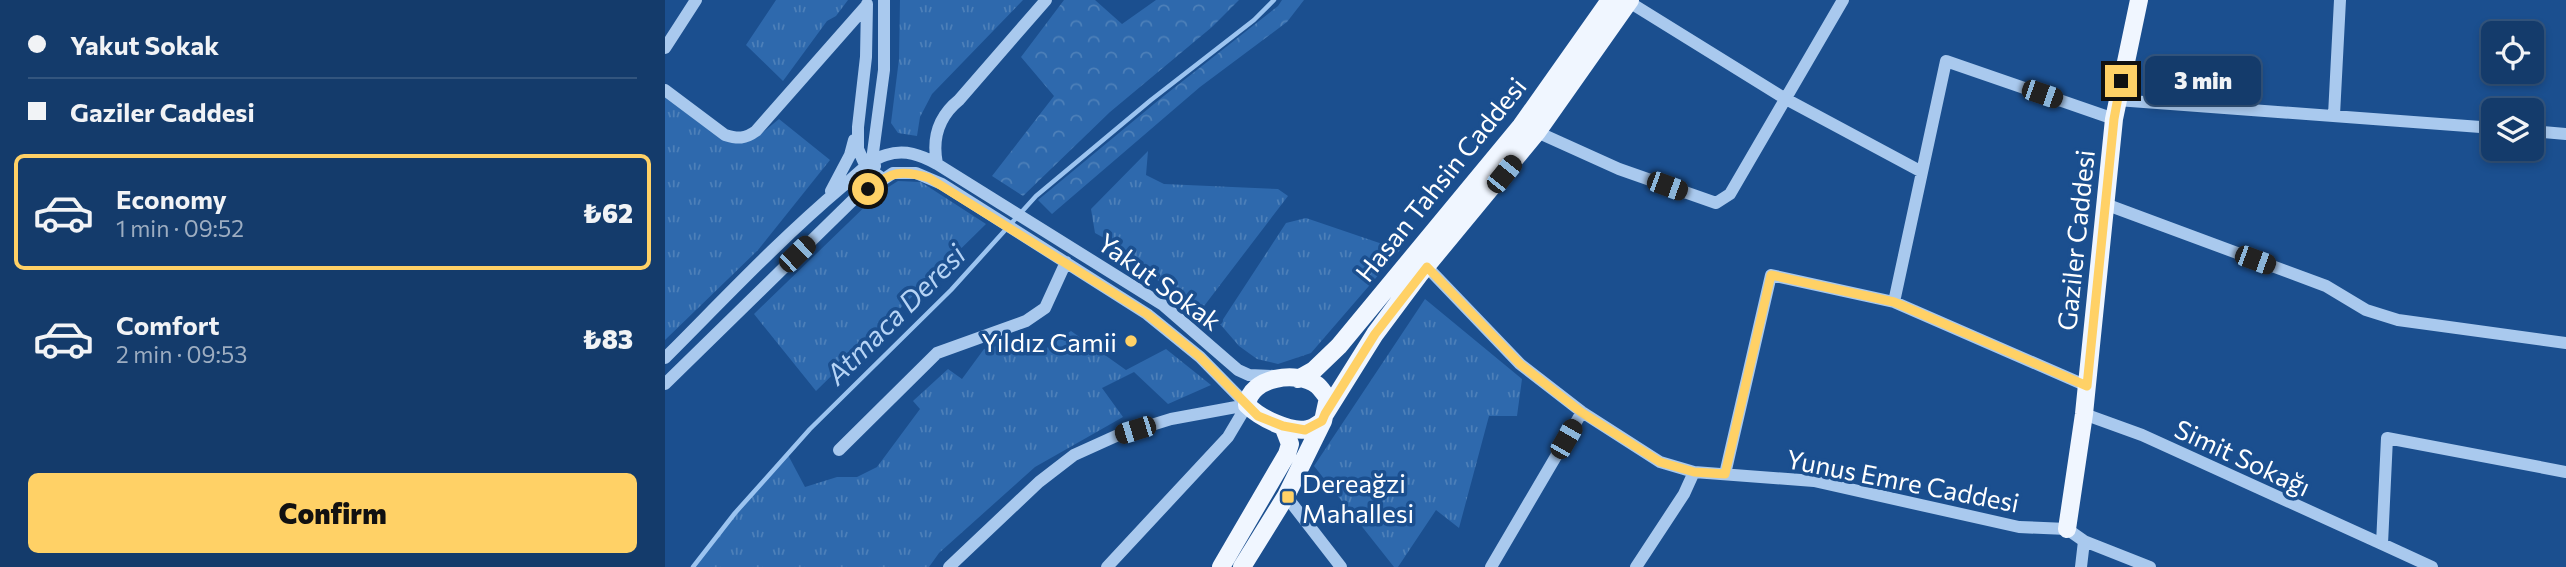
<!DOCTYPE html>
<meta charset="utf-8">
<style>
:root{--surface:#143b6b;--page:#1d4271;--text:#f1f3f6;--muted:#9dadc1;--line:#33557e;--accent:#ffd166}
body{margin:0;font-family:Commissioner,sans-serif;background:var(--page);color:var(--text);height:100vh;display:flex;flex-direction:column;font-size:26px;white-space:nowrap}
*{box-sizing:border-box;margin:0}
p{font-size:23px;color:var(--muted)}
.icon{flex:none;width:38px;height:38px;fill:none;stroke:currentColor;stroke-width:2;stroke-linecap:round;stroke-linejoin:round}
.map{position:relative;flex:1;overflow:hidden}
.sheet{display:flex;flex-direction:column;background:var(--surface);width:665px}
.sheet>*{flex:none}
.banner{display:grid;align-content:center;height:154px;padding:0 28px;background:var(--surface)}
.fabs{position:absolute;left:1816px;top:21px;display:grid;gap:14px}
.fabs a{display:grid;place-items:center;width:63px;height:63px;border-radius:10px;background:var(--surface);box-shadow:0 4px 10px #0003,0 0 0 2px var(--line);font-size:35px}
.end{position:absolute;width:32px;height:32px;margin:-16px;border:9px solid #ffd166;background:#111;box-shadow:0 0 0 4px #111}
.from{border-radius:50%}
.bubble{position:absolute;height:49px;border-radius:10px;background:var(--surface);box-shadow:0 4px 10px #0003,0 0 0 2px var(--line);font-size:23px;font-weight:800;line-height:49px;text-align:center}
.car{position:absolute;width:21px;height:42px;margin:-21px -10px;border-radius:9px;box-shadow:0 0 5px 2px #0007;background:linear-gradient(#222 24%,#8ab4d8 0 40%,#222 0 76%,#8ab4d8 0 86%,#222 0)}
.banner b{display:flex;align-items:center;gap:24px;height:66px;font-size:26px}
.banner b+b{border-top:2px solid var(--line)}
.banner i{width:18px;height:18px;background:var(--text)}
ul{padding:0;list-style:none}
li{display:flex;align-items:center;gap:21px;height:116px;margin:0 14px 10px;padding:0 14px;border:4px solid transparent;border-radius:10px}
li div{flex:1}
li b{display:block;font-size:26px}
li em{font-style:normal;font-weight:800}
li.active{border-color:var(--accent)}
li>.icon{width:63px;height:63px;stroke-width:1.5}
.cta{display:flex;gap:14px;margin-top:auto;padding:14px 28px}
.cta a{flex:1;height:80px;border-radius:10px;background:var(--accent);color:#111;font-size:28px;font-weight:800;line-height:80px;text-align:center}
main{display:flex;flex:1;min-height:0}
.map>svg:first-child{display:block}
.grass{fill:url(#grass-tufts)}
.forest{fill:url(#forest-crowns)}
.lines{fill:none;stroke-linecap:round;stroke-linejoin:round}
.stream{stroke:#9cc4f0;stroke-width:4.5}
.minor{stroke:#a9c9ee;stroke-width:12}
.major{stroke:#f0f6ff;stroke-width:18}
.route{stroke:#ffd166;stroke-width:9}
.poi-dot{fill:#ffd166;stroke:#1b4f8f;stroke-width:2.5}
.labels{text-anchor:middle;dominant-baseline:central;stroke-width:7;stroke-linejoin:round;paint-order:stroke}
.street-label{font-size:26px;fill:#fff;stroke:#1b4f8f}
.poi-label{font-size:26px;fill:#fff;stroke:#1b4f8f;text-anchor:end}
.water-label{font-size:28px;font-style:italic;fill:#b5d3f5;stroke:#1b4f8f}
</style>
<main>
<section class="sheet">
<div class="banner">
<b><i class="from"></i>Yakut Sokak</b>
<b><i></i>Gaziler Caddesi</b>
</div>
<ul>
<li class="active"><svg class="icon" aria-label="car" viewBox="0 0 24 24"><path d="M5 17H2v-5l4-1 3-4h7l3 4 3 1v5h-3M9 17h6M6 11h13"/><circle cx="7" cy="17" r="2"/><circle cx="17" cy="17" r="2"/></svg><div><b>Economy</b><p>1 min · 09:52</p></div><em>₺62</em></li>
<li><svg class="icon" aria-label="car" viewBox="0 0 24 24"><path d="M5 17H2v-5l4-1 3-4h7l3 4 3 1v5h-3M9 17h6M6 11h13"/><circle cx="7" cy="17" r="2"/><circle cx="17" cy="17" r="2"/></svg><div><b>Comfort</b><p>2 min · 09:53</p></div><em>₺83</em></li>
</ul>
<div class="cta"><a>Confirm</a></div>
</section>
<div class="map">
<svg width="1901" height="567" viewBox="0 0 1901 567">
<defs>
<pattern id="grass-tufts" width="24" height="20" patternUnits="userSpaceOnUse" patternTransform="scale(1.75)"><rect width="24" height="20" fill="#2e69ad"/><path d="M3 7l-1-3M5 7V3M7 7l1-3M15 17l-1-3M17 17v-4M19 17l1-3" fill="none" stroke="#4d80b9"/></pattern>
<pattern id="forest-crowns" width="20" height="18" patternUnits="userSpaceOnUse" patternTransform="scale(1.75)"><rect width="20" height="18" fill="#2e69ad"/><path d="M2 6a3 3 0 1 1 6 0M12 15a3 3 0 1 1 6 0" fill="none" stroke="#4d80b9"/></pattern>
</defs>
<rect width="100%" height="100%" fill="#1b4f8f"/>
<path class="grass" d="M111 0H183L171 16 162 21 118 81 81 45Z
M235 0H358L267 94 255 117 252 136 233 133 226 123 234 59Z
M0 96 37 125 91 138 114 119 165 160 93 250 0 340Z
M483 151 481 175 499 184 613 189 623 196 536 310 466 262 461 250 430 233 426 209Z
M233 181 256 182 321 224 151 391 89 314 214 193Z
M641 218 735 250 646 353 613 364 592 359 574 346 555 324 621 223Z
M760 299 857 379 852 416H824L794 528 771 510 733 567H729L649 466Z
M406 331 461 370 501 349 546 385 503 404 469 372 437 388 458 417 370 467 274 553 264 567H29L81 501 123 455 140 487 172 477H192L212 467 255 409 248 401 283 369 297 379 319 349 368 338 376 352Z"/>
<path class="forest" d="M399 0H430L457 24 491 0H574L547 27 445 112 358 196 327 176 389 96 356 57Z
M617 0H639L622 22 535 87 387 214 373 200 495 99 613 6Z"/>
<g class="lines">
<path class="stream" d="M28 567 70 513 145 429 286 290 371 196 486 100 589 20 609 0"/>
<path class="minor" d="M964 2 1119 98 1257 172
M202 4 201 57 193 127V149L201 167 218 179
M0 48 31 0
M0 90 60 135C73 139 80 139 91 131L202 5
M1452 100 1829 128
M1669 115 1675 0
M1867 131 1901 134
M872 132 954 169 1051 203 1065 194 1178 0
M272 164C267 139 273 117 294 100L381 0
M210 166 207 160 219 70V0
M166 191 185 155 189 140
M1440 204 1661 286 1701 310 1733 320 1901 343
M762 267 855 364 917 412 995 462 1029 472 1149 481 1354 527 1402 529 1419 541 1485 567
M1229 302 1281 61 1449 119
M0 358C58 300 115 239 178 186 192 175 204 160 221 155 240 149 256 155 272 164L498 305 573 370 584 375 610 376
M0 384 189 199 228 173H251L277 184 482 314 535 357 582 405
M1419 414 1477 435 1717 544
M174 450 272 353 361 321 380 308 401 262
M1060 474 1106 275 1229 302 1422 386
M621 496 676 567
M284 567 374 482 409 455 451 436 506 419 582 405
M442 567 563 437 582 405
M826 567 917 412
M971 567 1019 494 1029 472
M1416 567 1419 541
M1767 567 1717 544 1722 438 1901 472"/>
<path class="major" d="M633 379 649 370 674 346 856 126 945 0
M660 414 710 334 754 275 872 132 965 0
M1402 529 1419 414 1449 119 1474 0
M556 567 622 454 625 444 618 426
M577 567 621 496 658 421 663 398C659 394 656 388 652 385 632 370 585 377 582 405 595 418 625 433 643 429 649 428 653 424 658 421"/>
</g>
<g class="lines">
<path class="route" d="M203 189C227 172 236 169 264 178L482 314 535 357 593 416 618 426 640 430 657 421 660 414 710 334 762 267 855 364 916 412 995 462 1029 472 1060 474 1106 275 1229 302 1422 386 1449 119 1456 81"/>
</g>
<g class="poi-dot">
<circle cx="466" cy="341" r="7"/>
<rect x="616" y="490" width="14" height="14" rx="3.5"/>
</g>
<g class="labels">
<g class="street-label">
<text transform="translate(775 179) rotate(-51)">Hasan Tahsin Caddesi</text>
<text transform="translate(1410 240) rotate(-84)">Gaziler Caddesi</text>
<text transform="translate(495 281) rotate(36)">Yakut Sokak</text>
<text transform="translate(1578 457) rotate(25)">Simit Sokağı</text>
<text transform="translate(1238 480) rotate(11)">Yunus Emre Caddesi</text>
</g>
<g class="poi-label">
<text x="452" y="341">Yıldız Camii</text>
<text x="637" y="482" text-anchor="start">Dereağzi<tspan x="637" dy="30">Mahallesi</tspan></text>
</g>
<g class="water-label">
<text transform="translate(230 314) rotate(-45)">Atmaca Deresi</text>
</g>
</g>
</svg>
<div class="fabs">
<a><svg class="icon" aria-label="locate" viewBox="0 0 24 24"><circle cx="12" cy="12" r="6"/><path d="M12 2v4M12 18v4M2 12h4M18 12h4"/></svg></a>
<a><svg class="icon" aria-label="layers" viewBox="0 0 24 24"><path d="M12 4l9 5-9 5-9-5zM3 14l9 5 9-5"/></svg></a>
</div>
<i class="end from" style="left:203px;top:189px"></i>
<i class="end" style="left:1456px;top:81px"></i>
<div class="bubble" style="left:1480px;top:56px;width:116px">3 min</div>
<i class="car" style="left:1377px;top:94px;rotate:109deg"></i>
<i class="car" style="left:839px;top:174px;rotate:39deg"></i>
<i class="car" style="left:1002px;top:186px;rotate:110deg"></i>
<i class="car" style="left:132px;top:254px;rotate:46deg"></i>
<i class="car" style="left:1590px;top:260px;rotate:110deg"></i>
<i class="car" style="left:470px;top:430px;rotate:253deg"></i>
<i class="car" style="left:901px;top:439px;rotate:30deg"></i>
</div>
</main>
